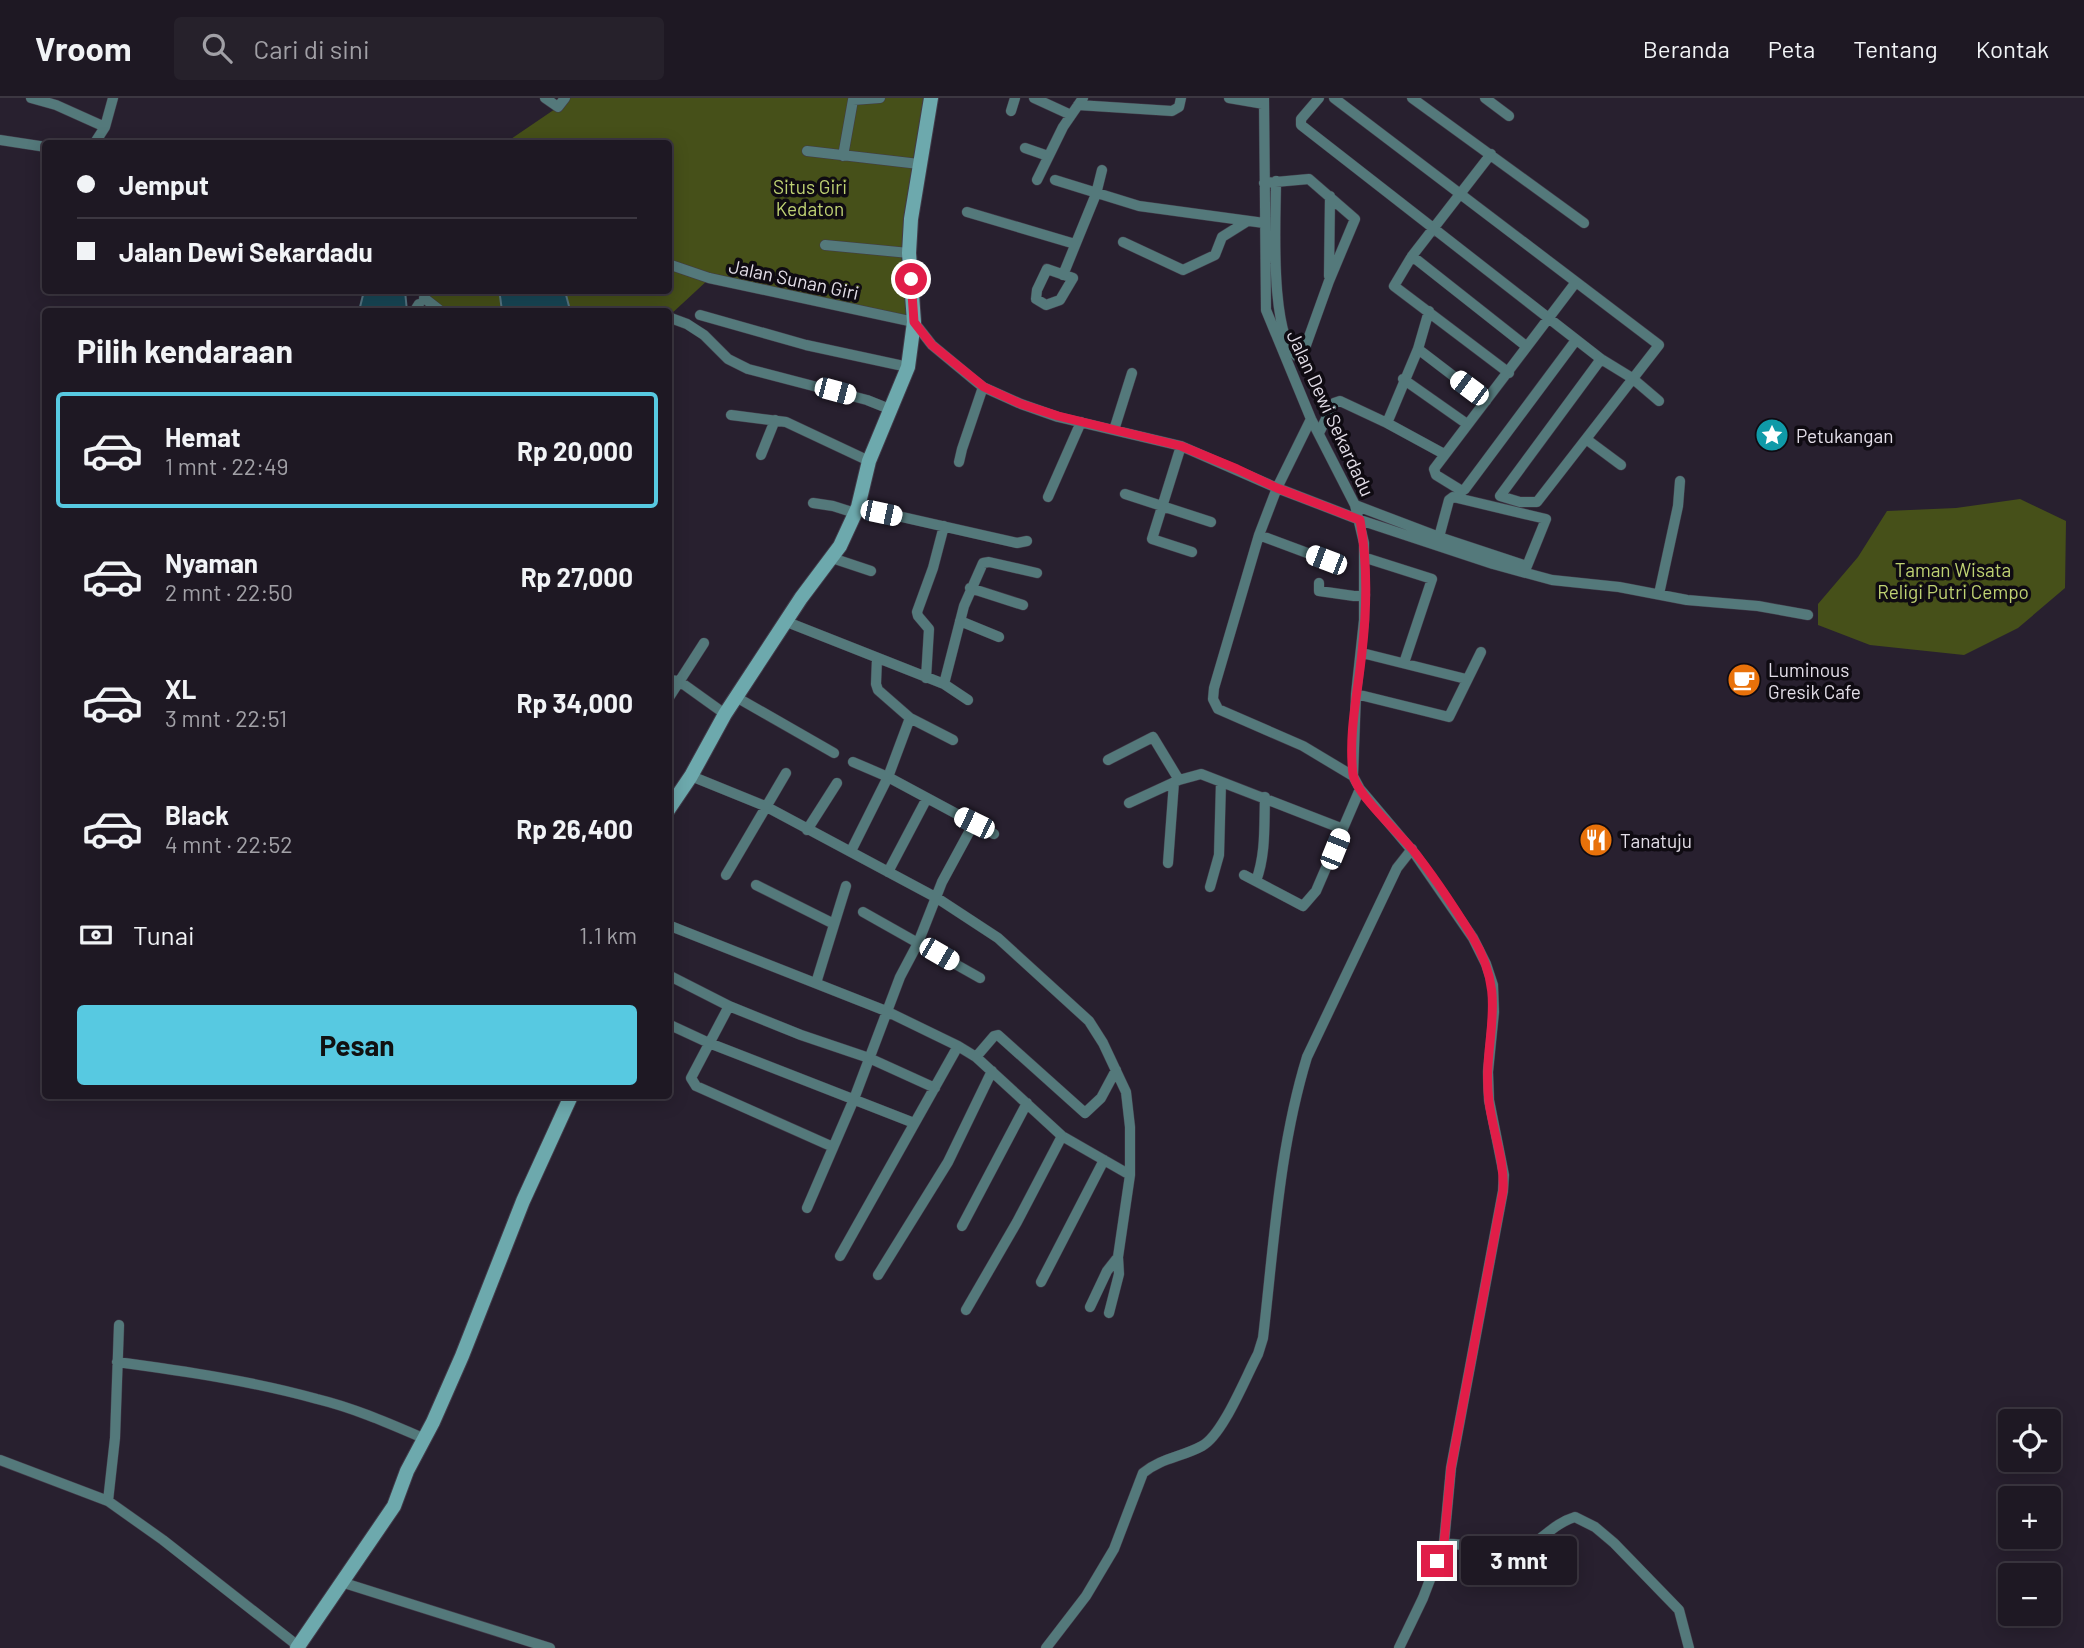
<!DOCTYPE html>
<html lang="id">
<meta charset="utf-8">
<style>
:root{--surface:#1e1823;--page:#26212b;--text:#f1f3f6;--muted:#a1a0a6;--line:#3c3741;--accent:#57c9e1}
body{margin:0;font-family:Barlow,sans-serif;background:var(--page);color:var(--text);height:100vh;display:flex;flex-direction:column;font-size:26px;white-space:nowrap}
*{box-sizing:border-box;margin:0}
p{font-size:23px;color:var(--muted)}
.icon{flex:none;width:38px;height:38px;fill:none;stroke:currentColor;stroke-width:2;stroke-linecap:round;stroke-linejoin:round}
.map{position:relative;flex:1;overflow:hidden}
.details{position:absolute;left:42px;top:210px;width:630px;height:791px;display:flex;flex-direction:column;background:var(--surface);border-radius:7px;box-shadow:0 4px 18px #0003,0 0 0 2px var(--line)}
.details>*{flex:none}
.banner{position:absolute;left:42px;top:42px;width:630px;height:154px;border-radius:7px;box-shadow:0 4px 18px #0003,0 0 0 2px var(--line);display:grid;align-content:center;height:154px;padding:0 35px;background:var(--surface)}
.buttons{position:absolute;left:1998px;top:1311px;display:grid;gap:14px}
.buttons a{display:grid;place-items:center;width:63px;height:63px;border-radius:7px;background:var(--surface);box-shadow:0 4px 18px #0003,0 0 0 2px var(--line);font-size:35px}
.end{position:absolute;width:32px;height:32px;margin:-16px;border:9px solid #e11d48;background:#fff;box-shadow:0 0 0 4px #fff}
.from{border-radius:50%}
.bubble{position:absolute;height:49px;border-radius:7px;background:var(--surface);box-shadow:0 4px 18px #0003,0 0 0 2px var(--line);font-size:23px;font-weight:700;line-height:49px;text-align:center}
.car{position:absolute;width:21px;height:42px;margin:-21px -10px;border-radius:9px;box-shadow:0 0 5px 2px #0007;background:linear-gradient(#fff 24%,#345 0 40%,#fff 0 76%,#345 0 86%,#fff 0)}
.banner b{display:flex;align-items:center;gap:24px;height:66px;font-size:26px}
.banner b+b{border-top:2px solid var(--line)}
.banner i{width:18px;height:18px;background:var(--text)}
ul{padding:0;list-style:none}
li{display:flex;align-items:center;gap:21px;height:116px;margin:0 14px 10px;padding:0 21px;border:4px solid transparent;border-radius:7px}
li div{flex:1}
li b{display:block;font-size:26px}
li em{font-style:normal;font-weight:700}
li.active{border-color:var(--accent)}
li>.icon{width:63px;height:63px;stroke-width:1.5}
h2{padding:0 35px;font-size:32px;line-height:84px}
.pay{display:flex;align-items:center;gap:18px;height:77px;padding:0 35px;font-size:26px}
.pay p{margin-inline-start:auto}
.button{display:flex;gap:14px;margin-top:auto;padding:14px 35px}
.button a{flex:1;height:80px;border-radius:7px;background:var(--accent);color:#111;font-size:28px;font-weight:700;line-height:80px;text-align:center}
header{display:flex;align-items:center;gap:42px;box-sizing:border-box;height:98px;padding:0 35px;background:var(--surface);border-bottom:2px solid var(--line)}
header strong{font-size:33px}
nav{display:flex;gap:38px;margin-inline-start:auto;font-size:24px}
.search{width:490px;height:63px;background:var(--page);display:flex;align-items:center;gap:18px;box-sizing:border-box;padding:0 24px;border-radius:7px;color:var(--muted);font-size:26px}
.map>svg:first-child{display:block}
.green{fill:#465019}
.water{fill:#184756;stroke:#557482;stroke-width:2}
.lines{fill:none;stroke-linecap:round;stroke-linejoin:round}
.street-casing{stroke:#423b49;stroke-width:11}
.secondary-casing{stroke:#423b49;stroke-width:16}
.street{stroke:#54797b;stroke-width:10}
.secondary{stroke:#6da9ad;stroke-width:14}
.route{stroke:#e11d48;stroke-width:9}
.labels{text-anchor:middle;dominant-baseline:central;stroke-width:7;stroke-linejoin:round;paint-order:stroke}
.park-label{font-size:19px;fill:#bfd273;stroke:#0f0b12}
.street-label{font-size:19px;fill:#e3dee8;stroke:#0f0b12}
.poi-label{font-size:19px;fill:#e3dee8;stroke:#0f0b12;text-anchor:start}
</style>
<header>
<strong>Vroom</strong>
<div class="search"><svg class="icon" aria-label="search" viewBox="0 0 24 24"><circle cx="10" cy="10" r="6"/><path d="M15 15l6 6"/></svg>Cari di sini</div>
<nav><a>Beranda</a><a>Peta</a><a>Tentang</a><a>Kontak</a></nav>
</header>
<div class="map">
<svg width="2084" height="1550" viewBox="0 0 2084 1550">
<rect width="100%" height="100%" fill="#28202f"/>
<path class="green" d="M565 0H927L901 155 907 219 710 180 669 218 668 214 442 213 424 200 429 192H668V46L505 45 558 9Z
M2020 401 2066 423 2065 490 2018 530 1964 557 1870 547 1818 527V506L1858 459 1887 413 1956 410Z"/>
<path class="water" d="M364 193H405L407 213H359Z
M502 193H565L570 212 502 213 500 198Z"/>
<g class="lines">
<defs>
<path id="street" d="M31 0 56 7 105 29
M545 0 558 9 565 0
M1034 0 1071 17
M1229 0 1264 6
M1264 0 1266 212 1311 321 1355 407 1364 445V522L1356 596 1353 678 1360 691 1415 756 1473 840 1486 866 1493 887 1494 914 1488 974 1489 1002 1504 1077 1503 1093 1451 1370 1444 1445 1423 1500 1399 1550
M1319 0 1301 21V27L1601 261 1632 280 1659 303
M1334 0 1659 247 1537 404H1520L1500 398 1601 261
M1412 0 1584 125
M1485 0 1509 18
M1078 7 1172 13 1179 9 1181 0
M1011 13 1015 0
M0 42 46 49
M94 46 105 29 113 0
M1025 50 1048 58
M807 53 919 66
M1491 56 1412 158 1394 188 1509 275
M843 58 853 2 880 0
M1037 82 1063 29 1083 0
M1055 82 1139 108 1264 125
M1264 85 1309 81 1355 121 1329 183 1301 261C1268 247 1276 116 1276 83
M967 114 1075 146
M1123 144 1183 172 1215 157 1222 139 1246 124
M825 147 909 155
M1412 158 1526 248
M668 166 709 180 914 224 932 247 973 281 983 289 1021 306 1058 319 1181 348 1277 390 1360 422 1493 466 1552 482 1619 489 1687 502 1758 508 1808 517
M1047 171 1073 180 1060 202 1046 207 1036 201 1037 192Z
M1063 177 1096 96 1102 72
M1329 178 1330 98
M1576 184 1434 371 1436 377 1462 393 1465 391 1576 242
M424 200 442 214
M414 214 419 206
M700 217 806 247 908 269
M668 219 687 226 704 237 728 261 748 271 867 302 892 312
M1418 251 1486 303
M1403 281 1467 326
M731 317 786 324 869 363
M1311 321 1277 390 1259 437 1214 590 1213 601 1218 611 1303 648 1353 678
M1387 325 1418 251 1429 213
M1114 332 1132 275
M1319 335 1334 305 1340 303 1387 325 1444 356
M1586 341 1621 367
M1181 348 1152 441 1192 454
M761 357 775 322
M959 364 962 351 983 289
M1125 396 1211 424
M1048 399 1081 324
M1453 399 1546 421 1527 468 1439 439 1449 402Z
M813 405 833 408 855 415
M1355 407 1439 439
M858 409 1017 445 1027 443
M1259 437 1326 462
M832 460 871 473
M1366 460 1432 481 1404 565
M1319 485V493L1354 498 1365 497
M970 490 1023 507
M1659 496 1678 408 1680 383
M960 523 999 539
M787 524 944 586 964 508 983 465 989 464 1037 475
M1362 555 1466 581
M877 560 876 586 878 592 910 620
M926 580 929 531 918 518 917 514 933 470 944 428
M668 582 679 583 725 616
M944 586 968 602
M1356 596 1449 619 1481 554
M736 599 834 655
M668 601 704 545
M1108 662 1153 639 1179 682
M853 664 888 679 994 736
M691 678 765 708 937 800 998 840 1089 923 1103 945 1126 994 1130 1029V1077L1118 1159 1119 1176 1109 1215
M1129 705 1179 682 1201 676 1343 731
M807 732 837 685
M851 753 888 679 910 620 953 642
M1168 765 1174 684
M888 774 926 702
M726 777 786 675
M1244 777 1303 808 1316 793 1360 691
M1256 783C1266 756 1264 728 1265 699
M756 787 834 826
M1210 789 1219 757 1221 684
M863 814 980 880
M668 827 886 913 958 948 976 959 1062 1038 1130 1077
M670 878 729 908 801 937 869 960 935 990
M816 885 846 788
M729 908 691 980 696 988 833 1049
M668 926 709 945 914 1025
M976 959 994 938 998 937 1085 1015 1101 1000 1116 972
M807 1110 854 1001 900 879 918 845 942 784 974 725
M962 1128 1027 1005
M840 1158 958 948
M878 1177 948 1064 992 973
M1041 1184 1104 1062
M1090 1209 1107 1173 1118 1159
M966 1212 1017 1124 1062 1038
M117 1264C184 1273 252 1283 317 1301 354 1310 388 1325 423 1340
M0 1362 108 1403 163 1442 298 1548
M108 1403 115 1340 119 1227
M1444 1445 1517 1453C1537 1449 1551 1426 1575 1419L1595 1429 1614 1445 1679 1512 1689 1550
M341 1484 550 1550
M1046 1550 1086 1498 1114 1451 1143 1375C1161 1360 1182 1359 1202 1348 1223 1337 1246 1278 1258 1256L1263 1240C1274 1146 1279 1050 1307 959L1397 770 1412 751"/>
<path id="secondary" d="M668 712 691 678 725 616 801 500 840 448 858 409 869 363 908 269 914 224 909 155 911 121 931 0
M297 1550 394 1408 407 1373 433 1324 462 1258 523 1103 571 998"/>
</defs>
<use href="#street" class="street-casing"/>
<use href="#secondary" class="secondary-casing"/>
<use href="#street" class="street"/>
<use href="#secondary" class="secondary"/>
</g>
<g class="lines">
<path class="route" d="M911 181 914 224 932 247 984 289 1021 306 1058 318 1181 348 1237 371 1277 390 1360 422C1368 466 1367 510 1362 554 1358 594 1348 636 1353 676 1356 696 1398 734 1412 751 1434 778 1454 809 1472 838 1511 902 1481 940 1489 1004 1493 1034 1505 1063 1503 1093L1451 1370 1444 1445 1437 1463"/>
</g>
<defs>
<symbol id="sight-disc" viewBox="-11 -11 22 22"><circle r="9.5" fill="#0f9aa8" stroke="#0f0b12"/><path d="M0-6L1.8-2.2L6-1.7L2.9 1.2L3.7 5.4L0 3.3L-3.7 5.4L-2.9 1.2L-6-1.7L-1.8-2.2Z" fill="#fff"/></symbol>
<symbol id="cafe-disc" viewBox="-11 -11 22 22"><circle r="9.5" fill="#e8710a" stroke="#0f0b12"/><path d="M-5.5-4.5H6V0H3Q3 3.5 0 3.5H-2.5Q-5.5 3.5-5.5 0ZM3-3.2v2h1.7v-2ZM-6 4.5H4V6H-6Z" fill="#fff"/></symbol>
<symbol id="restaurant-disc" viewBox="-11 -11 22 22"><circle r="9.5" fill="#e8710a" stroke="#0f0b12"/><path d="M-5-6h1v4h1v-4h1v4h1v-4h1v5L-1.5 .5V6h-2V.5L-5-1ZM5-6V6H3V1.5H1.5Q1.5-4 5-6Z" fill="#fff"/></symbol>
</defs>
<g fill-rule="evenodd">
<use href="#sight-disc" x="1753" y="318" width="38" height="38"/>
<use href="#cafe-disc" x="1725" y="563" width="38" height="38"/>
<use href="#restaurant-disc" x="1577" y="723" width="38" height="38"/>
</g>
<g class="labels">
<g class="park-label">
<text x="810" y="88">Situs Giri<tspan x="810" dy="22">Kedaton</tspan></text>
<text x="1953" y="471">Taman Wisata<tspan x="1953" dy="22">Religi Putri Cempo</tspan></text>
</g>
<g class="street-label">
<text transform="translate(794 181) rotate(12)">Jalan Sunan Giri</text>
<text transform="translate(1331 315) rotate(65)">Jalan Dewi Sekardadu</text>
</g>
<g class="poi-label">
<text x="1796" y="337">Petukangan</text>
<text x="1768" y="571">Luminous<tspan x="1768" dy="22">Gresik Cafe</tspan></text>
<text x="1620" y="742">Tanatuju</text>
</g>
</g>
</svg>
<div class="buttons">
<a><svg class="icon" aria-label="locate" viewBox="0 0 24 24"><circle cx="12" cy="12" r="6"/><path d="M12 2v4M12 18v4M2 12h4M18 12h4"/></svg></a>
<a>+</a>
<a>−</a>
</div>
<i class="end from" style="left:911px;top:181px"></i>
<i class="end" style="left:1437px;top:1463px"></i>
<div class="bubble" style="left:1461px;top:1438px;width:116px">3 mnt</div>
<i class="car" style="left:1469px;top:290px;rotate:307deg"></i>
<i class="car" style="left:835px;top:293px;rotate:105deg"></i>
<i class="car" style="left:881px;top:415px;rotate:102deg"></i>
<i class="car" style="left:1326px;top:462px;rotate:291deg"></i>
<i class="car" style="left:974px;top:725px;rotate:296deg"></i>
<i class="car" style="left:1335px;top:751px;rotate:22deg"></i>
<i class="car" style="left:939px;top:856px;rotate:120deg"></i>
<div class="banner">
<b><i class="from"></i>Jemput</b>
<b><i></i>Jalan Dewi Sekardadu</b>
</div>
<section class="details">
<h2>Pilih kendaraan</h2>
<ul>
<li class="active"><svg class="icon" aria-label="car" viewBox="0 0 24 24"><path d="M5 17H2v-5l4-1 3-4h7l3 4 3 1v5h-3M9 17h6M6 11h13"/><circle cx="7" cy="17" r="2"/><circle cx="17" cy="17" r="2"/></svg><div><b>Hemat</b><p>1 mnt · 22:49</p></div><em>Rp 20,000</em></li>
<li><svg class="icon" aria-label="car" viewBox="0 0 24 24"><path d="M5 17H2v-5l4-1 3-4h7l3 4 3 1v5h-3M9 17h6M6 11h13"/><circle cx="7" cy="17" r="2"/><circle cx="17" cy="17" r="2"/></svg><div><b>Nyaman</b><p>2 mnt · 22:50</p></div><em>Rp 27,000</em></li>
<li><svg class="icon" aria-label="car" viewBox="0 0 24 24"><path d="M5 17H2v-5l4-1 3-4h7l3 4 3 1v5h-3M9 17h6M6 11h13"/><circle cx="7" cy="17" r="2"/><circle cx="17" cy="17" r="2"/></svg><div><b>XL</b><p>3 mnt · 22:51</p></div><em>Rp 34,000</em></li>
<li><svg class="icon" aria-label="car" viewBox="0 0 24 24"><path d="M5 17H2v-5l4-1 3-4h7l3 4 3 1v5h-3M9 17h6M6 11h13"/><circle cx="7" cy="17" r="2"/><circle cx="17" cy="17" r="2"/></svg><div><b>Black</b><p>4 mnt · 22:52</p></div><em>Rp 26,400</em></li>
</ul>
<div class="pay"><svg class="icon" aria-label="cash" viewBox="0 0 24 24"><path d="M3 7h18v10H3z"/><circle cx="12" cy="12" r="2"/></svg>Tunai<p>1.1 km</p></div>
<div class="button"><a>Pesan</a></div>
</section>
</div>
